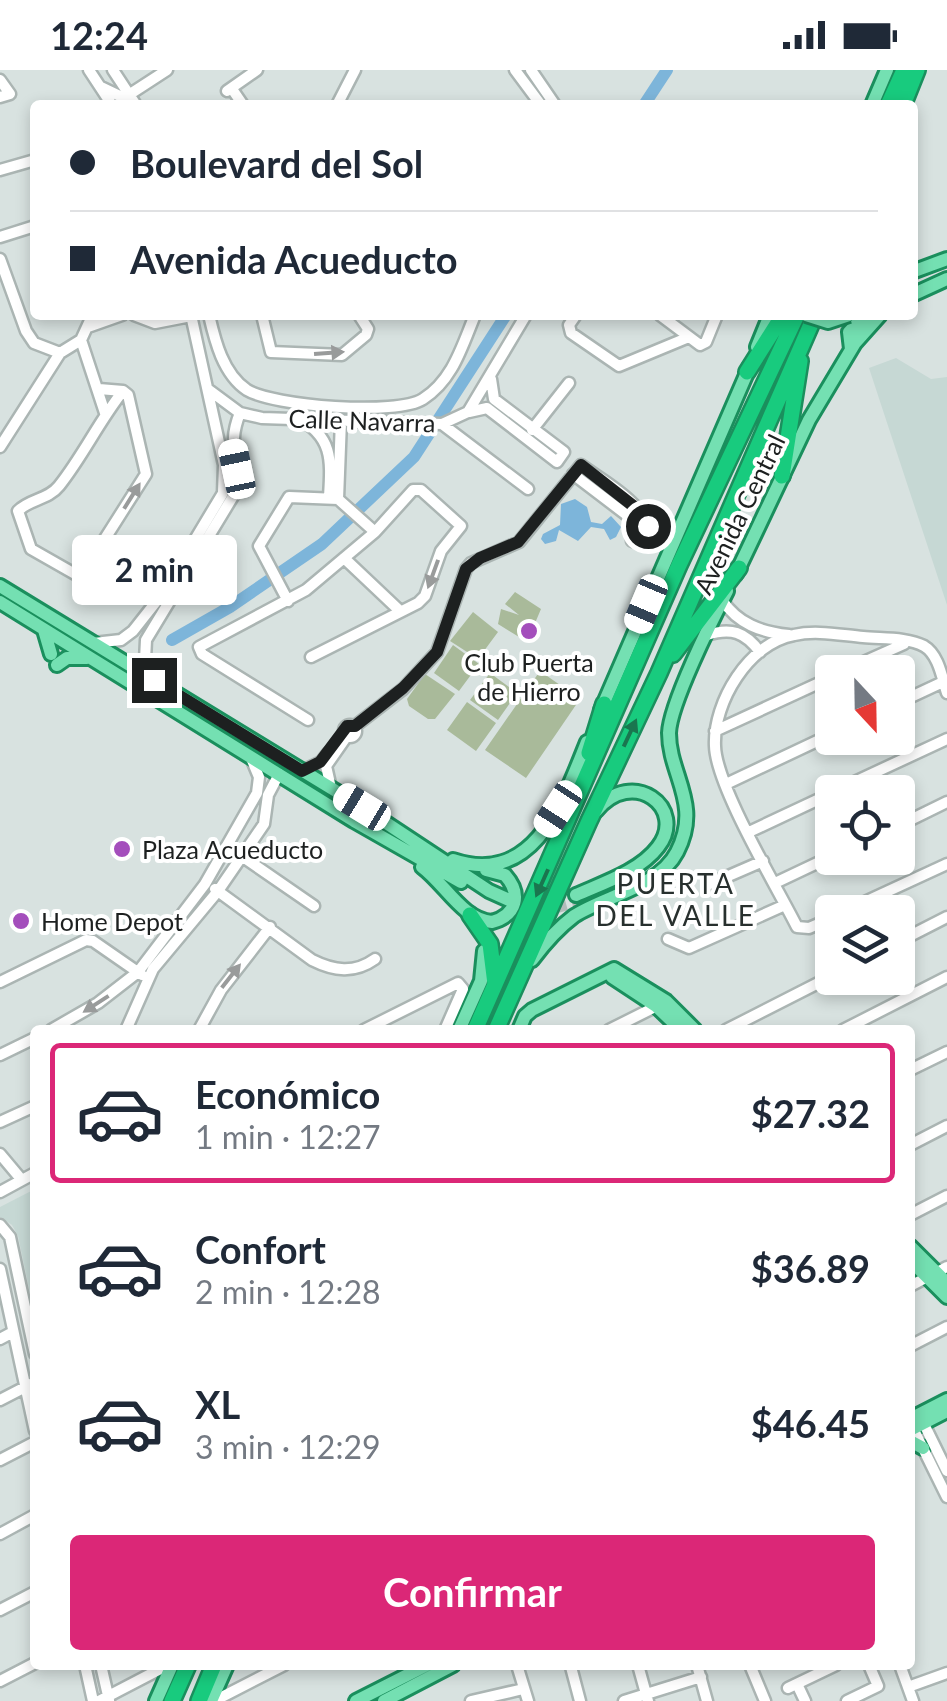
<!DOCTYPE html>
<html lang="es">
<meta charset="utf-8">
<style>
:root{--surface:#fff;--page:#f2f2f3;--text:#1f2937;--muted:#747a83;--line:#e0e1e3;--accent:#db2777}
body{margin:0;font-family:Lato,sans-serif;background:var(--page);color:var(--text);height:100vh;display:flex;flex-direction:column;font-size:38px;white-space:nowrap}
*{box-sizing:border-box;margin:0}
p{font-size:32px;color:var(--muted)}
.icon{flex:none;width:55px;height:55px;fill:none;stroke:currentColor;stroke-width:2;stroke-linecap:round;stroke-linejoin:round}
.map{position:relative;flex:1;overflow:hidden}
.panel{position:absolute;left:30px;top:955px;width:885px;height:645px;display:flex;flex-direction:column;background:var(--surface);border-radius:10px;box-shadow:0 5px 15px #0003}
.panel>*{flex:none}
.top-card{position:absolute;left:30px;top:30px;width:888px;height:220px;border-radius:10px;box-shadow:0 5px 15px #0003;display:grid;align-content:center;height:220px;padding:0 40px;background:var(--surface)}
.needle{width:65px;rotate:158deg}
.controls{position:absolute;left:815px;top:585px;display:grid;gap:20px}
.controls a{display:grid;place-items:center;width:100px;height:100px;border-radius:10px;background:var(--surface);box-shadow:0 5px 15px #0003;font-size:50px}
.end{position:absolute;width:45px;height:45px;margin:-22px;border:12px solid #1d2020;background:#fff;box-shadow:0 0 0 5px #fff}
.from{border-radius:50%}
.bubble{position:absolute;height:70px;border-radius:10px;background:var(--surface);box-shadow:0 5px 15px #0003;font-size:32px;font-weight:700;line-height:70px;text-align:center}
.car{position:absolute;width:30px;height:60px;margin:-30px -15px;border-radius:12px;box-shadow:0 0 8px 2px #0007;background:linear-gradient(#fff 24%,#345 0 40%,#fff 0 76%,#345 0 86%,#fff 0)}
.top-card b{display:flex;align-items:center;gap:35px;height:95px;font-size:38px}
.top-card b+b{border-top:2px solid var(--line)}
.top-card i{width:25px;height:25px;background:var(--text)}
ul{padding:18px 0 0;list-style:none}
li{display:flex;align-items:center;gap:30px;height:140px;margin:0 20px 15px;padding:0 20px;border:5px solid transparent;border-radius:10px}
li div{flex:1}
li b{display:block;font-size:38px}
li em{font-style:normal;font-weight:700}
li.selected{border-color:var(--accent)}
li>.icon{width:90px;height:90px;stroke-width:1.5}
.primary-button{display:flex;gap:20px;margin-top:auto;padding:20px 40px}
.primary-button a{flex:1;height:115px;border-radius:10px;background:var(--accent);color:#fff;font-size:40px;font-weight:700;line-height:115px;text-align:center}
.status{display:flex;justify-content:space-between;align-items:center;height:70px;padding:0 50px;background:var(--surface);direction:ltr}
.status svg{height:28px;fill:currentColor}
.map>svg:first-child{display:block}
.built{fill:#c6d8d4}
.green{fill:#a9ba9a}
.water{fill:#7db5da}
.lines{fill:none;stroke-linecap:round;stroke-linejoin:round}
.river{stroke:#7db5da;stroke-width:12}
.major-tunnel{stroke:#b3bbba;stroke-width:12;stroke-dasharray:12 6;stroke-linecap:butt}
.minor-casing{stroke:#abb5b3;stroke-width:15}
.major-casing{stroke:#1a8f5d;stroke-width:18}
.highway-casing{stroke:#1a8f5d;stroke-width:20}
.minor{stroke:#fff;stroke-width:10}
.major{stroke:#74e0b2;stroke-width:12}
.highway{stroke:#18cb7e;stroke-width:15}
.major-bridge-casing{stroke:#1a8f5d;stroke-width:18;stroke-linecap:butt}
.major-bridge{stroke:#74e0b2;stroke-width:12}
.oneway{fill:#999b9b}
.oneway2{fill:#1a764f}
.route{stroke:#1d2020;stroke-width:12}
.poi-dot{fill:#a44ebc;stroke:#fff;stroke-width:4}
.labels{text-anchor:middle;dominant-baseline:central;stroke-width:8;stroke-linejoin:round;paint-order:stroke}
.street-label{font-size:25px;fill:#1d2020;stroke:#fff}
.poi-label{font-size:25px;fill:#1d2020;stroke:#fff;text-anchor:start}
.neighbourhood-label{font-size:28px;letter-spacing:2.5px;fill:#28302e;stroke:#fff}
</style>
<div class="status"><b>12:24</b><svg viewBox="0 0 49 12"><path d="M0 12V9h3v3zM5 12V6h3v6zM10 12V3h3v9zM15 12V0h3v12zM26 1h20v11H26zM47 4h2v5h-2z"/></svg></div>
<div class="map">
<svg width="947" height="1631" viewBox="0 0 947 1631">
<rect width="100%" height="100%" fill="#d8e2e0"/>
<path class="built" d="M896 288 931 309 947 307V535L869 298Z
M35 1119V1243H34L18 1166 12 1155 0 1147V1137Z"/>
<path class="green" d="M515 522 541 539 530 565 524 570 498 554 501 539 519 545 505 534Z
M473 542 498 562 478 589 450 571Z
M453 575 479 594 459 621 434 603Z
M540 601 580 629 526 708 485 680Z
M490 603 517 623 498 650 470 630Z
M425 604 455 624 435 649H428L409 636 407 629Z
M467 632 496 653 476 681 447 660Z"/>
<path class="water" d="M575 429 587 437 591 452 602 454 611 446 621 457 616 467 610 470 604 459 591 457 578 471 559 460 556 471 545 474 541 469 543 464 560 455 561 434Z"/>
<g class="lines">
<path class="river" d="M644 35 667 0
M172 570 230 537 322 474 414 387 506 245"/>
<path class="major-tunnel" d="M519 840H546L579 831"/>
<defs>
<path id="minor" d="M89 0 112 35
M113 0 136 35
M515 0 541 35
M531 0 555 35
M0 10 10 24 0 27
M101 17 124 28 167 0
M232 19 243 35
M227 21 257 0
M337 35 355 0
M0 100 35 90
M0 167 35 156
M0 189 26 261 34 273 60 283
M134 245 155 253 191 246
M209 245C215 271 223 304 247 320 273 336 397 346 423 329 453 310 462 276 475 245
M262 245 271 282 342 285 366 265 368 259 359 245
M576 245 569 255 571 263 619 296 689 267
M660 245 700 275 706 272 717 245
M88 257 122 245
M81 270 105 343
M209 320 240 343 262 348 442 354 468 342 526 245
M469 342 487 338 557 392 564 382 494 329 491 309
M298 348C334 367 331 392 329 427
M442 354 528 419
M532 360 569 313
M0 377 60 283 81 270 92 246
M573 404 632 449 635 457 632 471
M338 429 341 350
M344 488 400 541
M80 508 146 404 128 325 123 321 99 319
M103 520 31 479 18 441C29 429 48 430 59 416 83 386 99 351 123 321
M722 530C738 554 761 562 789 565
M288 531 259 476 289 427 338 429 375 462
M707 565C731 557 745 562 760 582
M94 573 121 570 133 561 163 523 223 423 224 395 191 245
M841 602 904 574
M153 609 145 590 146 570 235 423C243 390 225 380 240 343
M898 633 943 612
M308 650 202 584 199 577 306 520 375 462 413 420H421L461 456 441 481 425 526 418 533 311 587
M344 661a6 6 0 1 1 12 0a6 6 0 1 1-12 0Z
M355 656 403 619 437 582 466 499 471 493 519 472 581 395C605 413 659 439 644 474
M715 661 832 607
M302 701 321 692 328 683
M726 714 832 664
M331 718 326 696 347 666
M833 722 947 669
M898 756 947 732
M749 762 832 723
M227 776 314 836
M775 813 832 786
M710 814 763 791
M215 819 312 890C334 901 354 904 375 889
M843 842 947 794
M832 848 809 858 797 857C777 817 716 716 715 676 713 632 749 573 794 565 816 560 840 565 863 567 881 569 907 567 924 576 939 585 942 608 947 623
M668 869 689 878 785 835
M898 872 947 847
M0 912 86 870 93 871 142 905
M51 960 98 933 138 902 205 814 257 723 259 707 251 688
M126 960 153 899 218 821 264 754 268 725 279 704
M199 960 221 920 270 857
M364 960 458 913 463 919 445 960
M609 960 661 934
M726 960 832 906
M843 960 947 907
M0 985 35 968
M910 1000 947 982
M0 1052 35 1036
M910 1075 947 1056
M0 1084 21 1109
M0 1122 35 1103
M910 1145 947 1126
M0 1155 10 1167 35 1284
M0 1199 35 1361
M910 1216 947 1197
M0 1269 13 1262
M910 1276 947 1257
M0 1330 35 1312
M921 1348 947 1401
M910 1352 947 1427
M0 1390 35 1372
M0 1464 35 1445
M0 1540 35 1522
M85 1595 93 1631
M101 1595 109 1630
M517 1595 528 1631
M638 1595 648 1631
M697 1595 707 1631
M750 1595 765 1631
M900 1595 913 1631
M571 1597 580 1631
M0 1611 35 1593
M797 1614 805 1631
M908 1617 947 1603
M788 1618 836 1595
M99 1631 168 1595
M214 1631 284 1595
M471 1631 519 1620
M624 1631 701 1607
M847 1631 878 1616 869 1595"/>
<path id="major" d="M872 35 887 0
M912 202 947 189
M912 225 947 209
M757 277 770 245
M851 279 849 262 865 245
M736 504 809 350 855 273 880 245
M0 516 362 737 489 821 509 830
M0 532 354 751 461 812
M44 560 51 584
M57 595 67 588H87
M601 640 750 296
M453 790C534 817 563 732 587 672
M422 797C445 814 463 850 492 852 517 845 522 824 505 805L486 800
M576 825C603 813 640 801 658 777 688 738 632 696 596 741
M532 890C544 874 558 858 574 846 605 826 659 817 677 782 702 734 669 705 669 663 670 634 712 550 727 521
M612 907 656 936 681 960
M459 960 481 911 484 881
M519 960 525 946 532 940 614 899 666 931 695 960
M910 1176 947 1213
M910 1190 947 1227
M910 1349 947 1330
M910 1360 947 1341
M910 1371 923 1378
M156 1631 172 1595
M211 1631 227 1595
M356 1631 427 1595
M384 1631 453 1595"/>
<path id="highway" d="M888 35 904 0
M903 35 917 0
M747 302 783 245
M782 406 800 291
M673 584 739 498
M589 683 604 634
M470 845 490 874 495 914
M475 960 679 495 797 245
M496 960 589 751 659 603 815 245
M172 1631 188 1595
M199 1631 214 1595"/>
</defs>
<use href="#minor" class="minor-casing"/>
<use href="#major" class="major-casing"/>
<use href="#highway" class="highway-casing"/>
<use href="#minor" class="minor"/>
<use href="#major" class="major"/>
<use href="#highway" class="highway"/>
<defs>
<path id="major-bridge" d="M806 245 828 252 849 245"/>
</defs>
<use href="#major-bridge" class="major-bridge-casing"/>
<use href="#major-bridge" class="major-bridge"/>
</g>
<defs><path id="oneway-solid" d="M-6-.8H1V-3.2L6.5 0L1 3.2V.8H-6Z" transform="scale(2.5)"/></defs>
<g class="oneway">
<use href="#oneway-solid" transform="translate(329 283) rotate(-4)"/>
<use href="#oneway-solid" transform="translate(132 426) rotate(-58)"/>
<use href="#oneway-solid" transform="translate(433 504) rotate(110)"/>
<use href="#oneway-solid" transform="translate(231 906) rotate(-52)"/>
<use href="#oneway-solid" transform="translate(96 934) rotate(147)"/>
</g>
<g class="oneway2">
<use href="#oneway-solid" transform="translate(630 663) rotate(-65)"/>
<use href="#oneway-solid" transform="translate(542 813) rotate(114)"/>
</g>
<g class="lines">
<path class="route" d="M154 610 302 701 320 692 347 656H355L403 618 437 582 466 499 480 488 518 472 581 395 641 442 648 456"/>
</g>
<g class="poi-dot">
<circle cx="529" cy="561" r="10"/>
<circle cx="122" cy="779" r="10"/>
<circle cx="21" cy="851" r="10"/>
</g>
<g class="labels">
<g class="street-label">
<text transform="translate(362 350) rotate(2)">Calle Navarra</text>
<text transform="translate(739 444) rotate(-64)">Avenida Central</text>
</g>
<g class="poi-label">
<text x="529" y="592" text-anchor="middle">Club Puerta<tspan x="529" dy="29">de Hierro</tspan></text>
<text x="142" y="779">Plaza Acueducto</text>
<text x="41" y="851">Home Depot</text>
</g>
<g class="neighbourhood-label">
<text x="676" y="813">PUERTA<tspan x="676" dy="32">DEL VALLE</tspan></text>
</g>
</g>
</svg>
<div class="controls">
<a><svg class="needle" viewBox="-14 -14 28 28"><path d="M0-13l5 13h-10z" fill="#e53935"/><path d="M0 13l5-13h-10z" fill="#747a83"/></svg></a>
<a><svg class="icon" aria-label="locate" viewBox="0 0 24 24"><circle cx="12" cy="12" r="6"/><path d="M12 2v4M12 18v4M2 12h4M18 12h4"/></svg></a>
<a><svg class="icon" aria-label="layers" viewBox="0 0 24 24"><path d="M12 4l9 5-9 5-9-5zM3 14l9 5 9-5"/></svg></a>
</div>
<i class="end from" style="left:648px;top:456px"></i>
<i class="end" style="left:154px;top:610px"></i>
<div class="bubble" style="left:72px;top:465px;width:165px">2 min</div>
<i class="car" style="left:237px;top:399px;rotate:348deg"></i>
<i class="car" style="left:646px;top:534px;rotate:203deg"></i>
<i class="car" style="left:362px;top:737px;rotate:301deg"></i>
<i class="car" style="left:558px;top:739px;rotate:213deg"></i>
<div class="top-card">
<b><i class="from"></i>Boulevard del Sol</b>
<b><i></i>Avenida Acueducto</b>
</div>
<section class="panel">
<ul>
<li class="selected"><svg class="icon" aria-label="car" viewBox="0 0 24 24"><path d="M5 17H2v-5l4-1 3-4h7l3 4 3 1v5h-3M9 17h6M6 11h13"/><circle cx="7" cy="17" r="2"/><circle cx="17" cy="17" r="2"/></svg><div><b>Económico</b><p>1 min · 12:27</p></div><em>$27.32</em></li>
<li><svg class="icon" aria-label="car" viewBox="0 0 24 24"><path d="M5 17H2v-5l4-1 3-4h7l3 4 3 1v5h-3M9 17h6M6 11h13"/><circle cx="7" cy="17" r="2"/><circle cx="17" cy="17" r="2"/></svg><div><b>Confort</b><p>2 min · 12:28</p></div><em>$36.89</em></li>
<li><svg class="icon" aria-label="car" viewBox="0 0 24 24"><path d="M5 17H2v-5l4-1 3-4h7l3 4 3 1v5h-3M9 17h6M6 11h13"/><circle cx="7" cy="17" r="2"/><circle cx="17" cy="17" r="2"/></svg><div><b>XL</b><p>3 min · 12:29</p></div><em>$46.45</em></li>
</ul>
<div class="primary-button"><a>Confirmar</a></div>
</section>
</div>
